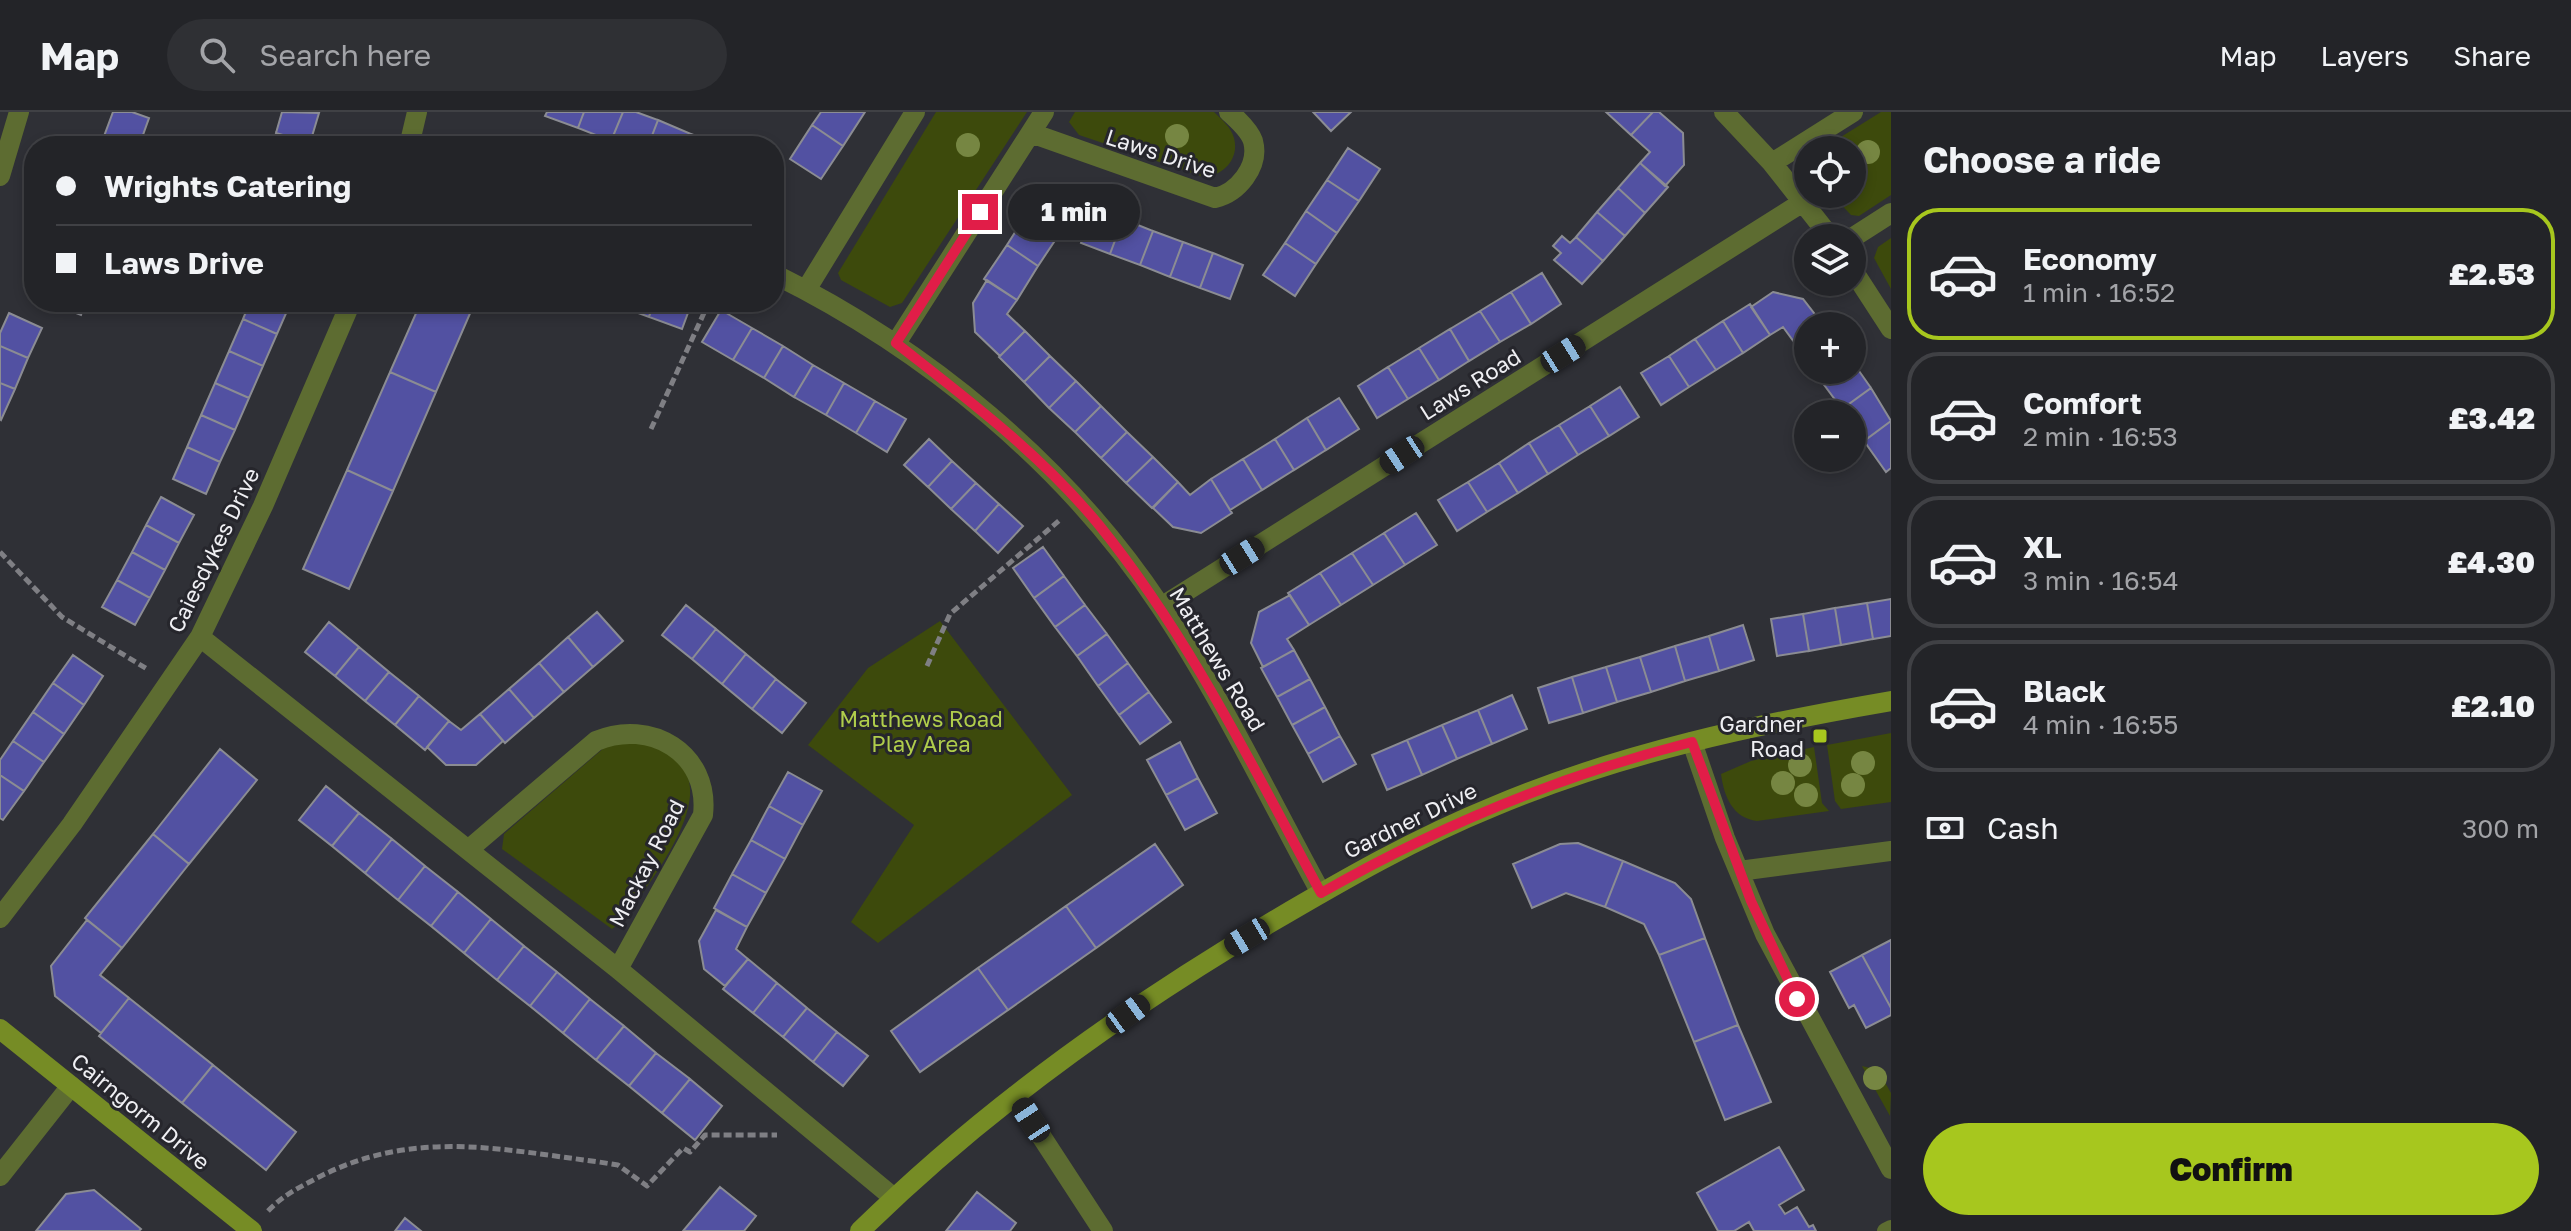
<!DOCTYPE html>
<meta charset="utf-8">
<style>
:root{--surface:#232428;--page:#2f3034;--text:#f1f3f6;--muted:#a3a4a8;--line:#404145;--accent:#a7c71e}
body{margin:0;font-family:"Golos Text",sans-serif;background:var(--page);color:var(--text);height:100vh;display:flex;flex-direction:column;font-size:30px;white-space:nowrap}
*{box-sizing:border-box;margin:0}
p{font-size:26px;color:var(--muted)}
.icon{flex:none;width:44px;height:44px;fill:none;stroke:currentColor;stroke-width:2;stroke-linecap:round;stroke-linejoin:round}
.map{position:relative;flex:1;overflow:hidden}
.details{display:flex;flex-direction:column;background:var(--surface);width:680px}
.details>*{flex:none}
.hud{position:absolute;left:24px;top:24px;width:760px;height:176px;border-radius:32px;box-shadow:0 4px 12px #0003,0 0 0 2px var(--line);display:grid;align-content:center;height:176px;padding:0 32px;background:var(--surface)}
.tools{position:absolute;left:1794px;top:24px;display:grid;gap:16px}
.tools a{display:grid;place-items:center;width:72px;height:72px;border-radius:50%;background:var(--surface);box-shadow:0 4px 12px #0003,0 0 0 2px var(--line);font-size:40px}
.end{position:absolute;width:36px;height:36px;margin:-18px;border:10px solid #e11d48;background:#fff;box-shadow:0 0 0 4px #fff}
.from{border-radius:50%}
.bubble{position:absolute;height:56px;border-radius:28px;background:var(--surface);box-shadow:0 4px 12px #0003,0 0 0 2px var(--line);font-size:26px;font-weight:800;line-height:56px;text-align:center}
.car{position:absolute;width:24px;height:48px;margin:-24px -12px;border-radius:10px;box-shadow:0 0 6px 2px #0007;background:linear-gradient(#222 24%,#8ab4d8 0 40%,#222 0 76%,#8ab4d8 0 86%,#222 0)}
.hud b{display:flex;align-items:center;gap:28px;height:76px;font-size:30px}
.hud b+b{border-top:2px solid var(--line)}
.hud i{width:20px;height:20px;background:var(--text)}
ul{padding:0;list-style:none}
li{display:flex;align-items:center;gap:24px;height:132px;margin:0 16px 12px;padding:0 16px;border:4px solid var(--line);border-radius:32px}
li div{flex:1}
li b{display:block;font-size:30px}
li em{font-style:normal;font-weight:800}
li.active{border-color:var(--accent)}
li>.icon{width:72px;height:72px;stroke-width:1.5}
h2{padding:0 32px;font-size:36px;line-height:96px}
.pay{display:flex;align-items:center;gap:20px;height:88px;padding:0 32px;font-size:30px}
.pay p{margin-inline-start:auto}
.action{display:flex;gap:16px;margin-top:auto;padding:16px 32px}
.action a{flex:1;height:92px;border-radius:48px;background:var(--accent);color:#111;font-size:32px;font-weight:800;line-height:92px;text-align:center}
header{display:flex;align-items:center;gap:48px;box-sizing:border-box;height:112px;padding:0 40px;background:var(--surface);border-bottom:2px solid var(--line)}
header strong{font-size:38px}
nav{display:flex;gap:44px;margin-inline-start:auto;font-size:28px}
.search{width:560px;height:72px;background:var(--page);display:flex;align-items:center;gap:20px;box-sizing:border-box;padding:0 28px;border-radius:44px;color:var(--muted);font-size:30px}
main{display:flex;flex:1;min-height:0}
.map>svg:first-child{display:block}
.green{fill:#3d4a0c}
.building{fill:#5251a2;stroke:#8b8c93;stroke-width:2}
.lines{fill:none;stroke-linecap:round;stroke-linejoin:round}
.path{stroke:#7f7f84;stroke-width:5;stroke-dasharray:8 4;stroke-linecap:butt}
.lane{stroke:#5d6c31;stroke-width:16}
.street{stroke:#5d6c31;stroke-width:20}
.secondary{stroke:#768c25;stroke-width:20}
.tree{fill:#768642}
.route{stroke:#e11d48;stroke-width:10}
.poi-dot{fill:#a7c71e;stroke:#26262c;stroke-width:3}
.labels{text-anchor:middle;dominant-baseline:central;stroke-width:6;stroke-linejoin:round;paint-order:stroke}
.street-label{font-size:22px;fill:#efeff3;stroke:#26262c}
.park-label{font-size:22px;fill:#b0cd4b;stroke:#26262c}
.poi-label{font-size:22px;fill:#efeff3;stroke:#26262c;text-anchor:end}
</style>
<header>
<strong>Map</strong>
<div class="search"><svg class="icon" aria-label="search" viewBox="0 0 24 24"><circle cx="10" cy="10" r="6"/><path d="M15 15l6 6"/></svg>Search here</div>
<nav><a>Map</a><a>Layers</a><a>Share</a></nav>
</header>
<main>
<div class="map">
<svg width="1891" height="1119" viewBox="0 0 1891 1119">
<rect width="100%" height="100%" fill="#2f3036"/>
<path class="green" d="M936 0H1027L902 191 890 195 841 168 838 161Z
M1075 0H1214C1222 8 1231 15 1234 26 1240 48 1221 66 1201 64L1079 23 1069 10Z
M1881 0H1891V83L1859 104 1851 103 1831 82H1852V38H1820Z
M1891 126V177L1874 146 1878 135Z
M940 509 1072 683 878 831 851 810 914 713 808 633 868 556Z
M1891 621V690L1841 697 1835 689 1827 633Z
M639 628C650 633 664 637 673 645 723 682 650 767 627 805L612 817 502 737 504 722 605 635Z
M1814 635 1822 691 1829 699 1757 709C1733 706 1724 685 1721 662L1751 649Z
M1862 954 1878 958 1891 981 1890 1004Z"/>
<path class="building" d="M113 0H132L149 6 139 34H123L103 27Z
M282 0 319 1 310 31 276 21Z
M547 0H584L578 16 545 4Z
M584 0H623L611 29 578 16Z
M623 0H636L658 8 648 34H623L611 29Z
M821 0H865L843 34 812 13Z
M1313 0H1351L1331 19Z
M1606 0H1653L1631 23Z
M1653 0H1659L1683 21 1684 53 1665 74 1640 51 1650 40 1631 23Z
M658 8 691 22 686 34H648Z
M812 13 843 34 821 67 790 47Z
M276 21 310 31 309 34H273Z
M691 22 722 34H686Z
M103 27 123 34H101Z
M1348 36 1380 57 1359 89 1327 68Z
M1640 51 1668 75 1645 101 1618 76Z
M1327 68 1359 89 1337 121 1306 99Z
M1618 76 1645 101 1625 124 1597 100Z
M1094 96 1123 107 1110 142 1081 131Z
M1306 99 1337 121 1316 152 1285 131Z
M1028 100 1060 121 1038 154 1007 133Z
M1597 100 1625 124 1603 149 1576 125Z
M1123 107 1153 119 1140 153 1110 142Z
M1153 119 1183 130 1170 165 1140 153Z
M1562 124 1570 131 1576 125 1603 149 1582 172 1554 148 1561 141 1553 134Z
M1183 130 1213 141 1200 176 1170 165Z
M1285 131 1316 152 1295 184 1263 163Z
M1007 133 1038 154 1017 188 984 167Z
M1213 141 1243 153 1230 187 1200 176Z
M1542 161 1561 192 1531 212 1511 180Z
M987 168 1017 188 1007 202 1025 219 1000 244 975 220 973 191Z
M1511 180 1531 212 1500 230 1480 199Z
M1773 180 1803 187 1824 214H1808V226L1797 234 1783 215 1770 223 1751 195Z
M47 190H85L81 203Z
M250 190H291L277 222 243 207Z
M421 190H475L436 280 390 260Z
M617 190H654L649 205 616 193Z
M654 190H692L682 217 649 205Z
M1750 192 1770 223 1743 241 1723 209Z
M721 198 752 216 733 248 702 230Z
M1480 199 1500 230 1469 249 1450 217Z
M9 201 42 216 28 246 0 234V221Z
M243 207 277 222 263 254 229 239Z
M1723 209 1743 241 1716 258 1695 227Z
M752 216 783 234 764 266 733 248Z
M1450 217 1469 249 1439 268 1419 236Z
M1025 219 1050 244 1024 270 999 245Z
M1808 226V250L1797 234Z
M1695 227 1716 258 1689 275 1669 244Z
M0 234 28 246 15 277 0 271Z
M783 234 813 253 794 285 764 266Z
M1419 236 1439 268 1408 287 1388 255Z
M229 239 263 254 249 286 215 271Z
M1050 244 1076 269 1049 296 1024 270Z
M1669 244 1689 275 1661 293 1641 261Z
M1852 249 1871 276 1842 297 1819 266 1830 258H1852Z
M813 253 844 271 826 303 794 285Z
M1388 255 1408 287 1377 306 1358 274Z
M1814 258H1830L1819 266Z
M390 260 436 280 393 379 347 358Z
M1076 269 1101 294 1075 320 1049 296Z
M0 271 15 277 1 308 0 307Z
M215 271 249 286 235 318 201 303Z
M844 271 875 289 856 321 826 303Z
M1620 275 1639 305 1609 324 1590 294Z
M1871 276 1891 309 1864 329 1852 312V302H1845L1842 297Z
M1339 286 1359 317 1326 338 1307 306Z
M875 289 906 307 887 340 856 321Z
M1101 294 1127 320 1101 346 1075 320Z
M1590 294 1609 324 1578 343 1559 313Z
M201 303 235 318 220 350 187 335Z
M1307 306 1326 338 1294 358 1275 327Z
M1891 309V356L1886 360 1864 329Z
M1559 313 1578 343 1548 362 1529 331Z
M1127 320 1153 345 1126 371 1101 346Z
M929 327 952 349 928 375 904 353Z
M1275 327 1294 358 1262 378 1243 347Z
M1529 331 1548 362 1518 381 1499 351Z
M187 335 220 350 206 382 173 367Z
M1153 345 1178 370 1152 396 1126 371Z
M1243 347 1262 378 1230 398 1211 367Z
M952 349 976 371 951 397 928 375Z
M1499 351 1518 381 1487 400 1468 370Z
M347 358 393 379 349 477 303 457Z
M1211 367 1232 401 1201 421 1173 415 1153 396 1178 370 1190 383Z
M1468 370 1487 400 1457 419 1438 388Z
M976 371 999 392 975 419 951 397Z
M161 385 194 403 179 431 146 413Z
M999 392 1023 414 998 441 975 419Z
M1416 401 1437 433 1405 453 1384 421Z
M146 413 179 431 165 458 132 440Z
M1384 421 1405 453 1373 473 1352 441Z
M1043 435 1064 464 1034 486 1013 456Z
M132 440 165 458 150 486 117 468Z
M1352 441 1373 473 1341 493 1320 461Z
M1320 461 1341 493 1309 513 1288 481Z
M1064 464 1085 493 1055 515 1034 486Z
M117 468 150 486 135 513 102 495Z
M1290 483 1309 513 1287 527 1294 538 1263 555 1251 531 1259 500Z
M1891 487V524L1873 527 1867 491Z
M1867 491 1873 527 1841 533 1835 496Z
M686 493 716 517 692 547 662 523Z
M1085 493 1107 522 1077 544 1055 515Z
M1835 496 1841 533 1809 539 1803 502Z
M597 500 623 529 593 555 568 525Z
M1803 502 1809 539 1777 544 1771 507Z
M329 510 359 535 335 564 305 540Z
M1743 513 1754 548 1719 559 1709 524Z
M716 517 746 542 722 572 692 547Z
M1107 522 1128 551 1098 574 1077 544Z
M1709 524 1719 559 1685 569 1675 534Z
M568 525 593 555 564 580 539 551Z
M1675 534 1685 569 1651 580 1640 545Z
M359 535 389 560 365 589 335 564Z
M1294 538 1310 567 1277 585 1261 556Z
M746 542 776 567 752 597 722 572Z
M73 543 103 564 84 593 53 571Z
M1640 545 1651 580 1617 590 1606 555Z
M539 551 564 580 534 606 509 577Z
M1128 551 1149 580 1119 603 1098 574Z
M1606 555 1617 590 1583 601 1572 565Z
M389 560 419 584 395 613 365 589Z
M1572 565 1583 601 1549 611 1538 576Z
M776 567 806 591 782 621 752 597Z
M1310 567 1325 595 1292 613 1277 585Z
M53 571 84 593 64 622 33 600Z
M509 577 534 606 505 631 480 602Z
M1149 580 1171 610 1140 632 1119 603Z
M1512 583 1527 617 1492 632 1478 598Z
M419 584 449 609 425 638 395 613Z
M1325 595 1340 624 1308 642 1292 613Z
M1478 598 1492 632 1457 647 1442 613Z
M33 600 64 622 44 650 13 629Z
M480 602 503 629 476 653H446L427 635 449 609 461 618Z
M1442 613 1457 647 1422 663 1407 628Z
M1340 624 1356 652 1323 670 1308 642Z
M1407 628 1422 663 1387 678 1372 643Z
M13 629 44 650 24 679 0 663V648Z
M1180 630 1198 666 1166 683 1147 648Z
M220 637 257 668 189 752 153 722Z
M788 660 822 679 803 713 769 694Z
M0 663 24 679 3 708 0 706Z
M1198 666 1217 701 1185 718 1166 683Z
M326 674 359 701 332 734 299 708Z
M769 694 803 713 785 747 751 728Z
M359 701 392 727 365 761 332 734Z
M153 722 189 752 122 836 85 806Z
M392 727 425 754 398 788 365 761Z
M751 728 785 747 766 781 732 762Z
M1578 731 1623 749 1605 795 1566 781 1532 796 1513 752 1560 732Z
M1155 732 1183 773 1096 836 1066 794Z
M1623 749 1675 771 1691 787 1705 826 1659 843 1644 812 1605 795Z
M425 754 458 780 431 814 398 788Z
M732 762 766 781 747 815 714 796Z
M458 780 491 807 464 841 431 814Z
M1066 794 1096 836 1008 898 978 856Z
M716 798 747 815 736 837 748 847 725 874 704 857 699 829Z
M491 807 524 834 497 868 464 841Z
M87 808 122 836 100 863 129 886 101 921 55 884 51 854Z
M1705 826 1738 913 1694 930 1659 843Z
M1891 828V896L1862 843Z
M524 834 557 860 530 894 497 868Z
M1862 843 1891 896V903L1866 916 1854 893 1849 896 1830 860Z
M748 847 777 871 753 901 723 877Z
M978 856 1008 898 920 960 891 919Z
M557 860 590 887 563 921 530 894Z
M777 871 807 896 783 925 753 901Z
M129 886 213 953 182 991 99 924Z
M590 887 624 914 596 948 563 921Z
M807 896 837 920 813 950 783 925Z
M1738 913 1771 990 1725 1008 1694 930Z
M624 914 656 941 629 974 596 948Z
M837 920 868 944 843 974 813 950Z
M656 941 690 967 662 1001 629 974Z
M213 953 296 1020 266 1058 182 991Z
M690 967 722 994 695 1028 662 1001Z
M1779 1035 1804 1078 1779 1093 1785 1102 1797 1095 1809 1115 1813 1113 1816 1119H1754L1749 1110 1734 1119H1718L1697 1081Z
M720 1075 756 1104 744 1119H683Z
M94 1078 141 1117 139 1119H36L66 1082Z
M977 1080 1016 1111 1010 1119H946Z
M405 1106 421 1119H395Z"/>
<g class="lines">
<path class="path" d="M651 317 709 190
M0 440 62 505 147 557
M927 554 950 502 1061 407
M268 1099C283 1083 300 1075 319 1065 413 1017 499 1037 599 1050L618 1053 647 1074 683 1036 690 1040 705 1023H777"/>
<path class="lane" d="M1885 1119 1891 1116"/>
<path class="street" d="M1724 0 1772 51 1831 126
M1031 21 1215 86C1237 81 1260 55 1253 29 1250 20 1237 7 1229 0
M409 34 417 0
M1772 51 1853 0
M0 64 19 0
M1852 126 1891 101
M1852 157 1891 217
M774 162C926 237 1067 353 1161 495 1221 585 1269 686 1321 781
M806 178 915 0
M896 231 1044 0
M1161 495 1803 90
M200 525 618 857 894 1086
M1692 630 1725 726 1765 822 1891 1057
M468 738 596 629C650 606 710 641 703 703L618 857
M1739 759 1891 739
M0 806 72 712 200 525 263 394 351 190
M1015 984 1103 1119
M0 1064 71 974"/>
<path class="secondary" d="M0 917 252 1119
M860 1119C982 999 1123 898 1270 811 1343 768 1416 726 1495 694 1621 641 1757 612 1891 589"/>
</g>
<g class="tree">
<circle cx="1177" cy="24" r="12"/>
<circle cx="968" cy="33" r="12"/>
<circle cx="1868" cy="40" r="12"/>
<circle cx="1863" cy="651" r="12"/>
<circle cx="1800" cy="653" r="12"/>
<circle cx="1783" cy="671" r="12"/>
<circle cx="1853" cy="673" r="12"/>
<circle cx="1806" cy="683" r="12"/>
<circle cx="1875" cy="966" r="12"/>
</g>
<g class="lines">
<path class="route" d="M980 100 896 231C967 287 1041 342 1099 413 1189 524 1253 655 1321 781 1438 714 1562 663 1692 630L1751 789 1797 887"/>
</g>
<rect class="poi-dot" x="1812" y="616" width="16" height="16" rx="4"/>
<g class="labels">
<g class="street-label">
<text transform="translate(1161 41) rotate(18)">Laws Drive</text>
<text transform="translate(1470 272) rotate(-32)">Laws Road</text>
<text transform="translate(213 438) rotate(-64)">Caiesdykes Drive</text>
<text transform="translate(1218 547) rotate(59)">Matthews Road</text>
<text transform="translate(1410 708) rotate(-26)">Gardner Drive</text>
<text transform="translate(646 751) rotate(-63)">Mackay Road</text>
<text transform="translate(141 999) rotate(39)">Cairngorm Drive</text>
</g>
<g class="park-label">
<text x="921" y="606">Matthews Road<tspan x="921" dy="25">Play Area</tspan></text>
</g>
<g class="poi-label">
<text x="1804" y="611">Gardner<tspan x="1804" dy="25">Road</tspan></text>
</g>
</g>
</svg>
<div class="tools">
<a><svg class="icon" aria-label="locate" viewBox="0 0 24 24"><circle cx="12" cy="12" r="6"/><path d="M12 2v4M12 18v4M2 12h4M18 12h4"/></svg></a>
<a><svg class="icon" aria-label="layers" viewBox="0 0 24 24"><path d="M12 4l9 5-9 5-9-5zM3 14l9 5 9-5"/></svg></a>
<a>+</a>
<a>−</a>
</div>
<i class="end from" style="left:1797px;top:887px"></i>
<i class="end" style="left:980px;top:100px"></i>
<div class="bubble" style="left:1008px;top:72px;width:132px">1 min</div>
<i class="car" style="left:1563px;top:242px;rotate:58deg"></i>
<i class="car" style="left:1402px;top:343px;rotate:237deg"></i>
<i class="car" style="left:1242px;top:444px;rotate:58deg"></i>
<i class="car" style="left:1247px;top:825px;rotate:239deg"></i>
<i class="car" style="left:1128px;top:902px;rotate:54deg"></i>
<i class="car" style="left:1031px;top:1008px;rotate:327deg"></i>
<div class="hud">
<b><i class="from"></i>Wrights Catering</b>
<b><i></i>Laws Drive</b>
</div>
</div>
<section class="details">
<h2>Choose a ride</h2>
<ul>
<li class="active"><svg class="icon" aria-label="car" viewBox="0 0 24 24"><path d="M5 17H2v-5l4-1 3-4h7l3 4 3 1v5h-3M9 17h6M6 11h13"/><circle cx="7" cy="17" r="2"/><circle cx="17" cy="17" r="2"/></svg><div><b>Economy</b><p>1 min · 16:52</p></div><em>£2.53</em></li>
<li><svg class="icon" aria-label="car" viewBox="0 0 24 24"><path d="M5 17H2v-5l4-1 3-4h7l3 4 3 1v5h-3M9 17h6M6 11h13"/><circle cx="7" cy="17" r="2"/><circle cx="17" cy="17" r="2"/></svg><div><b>Comfort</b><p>2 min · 16:53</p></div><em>£3.42</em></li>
<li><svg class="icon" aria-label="car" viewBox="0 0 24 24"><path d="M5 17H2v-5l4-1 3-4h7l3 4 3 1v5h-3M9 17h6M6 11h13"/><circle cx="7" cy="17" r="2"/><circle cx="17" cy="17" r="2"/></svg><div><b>XL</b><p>3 min · 16:54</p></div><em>£4.30</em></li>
<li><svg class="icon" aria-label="car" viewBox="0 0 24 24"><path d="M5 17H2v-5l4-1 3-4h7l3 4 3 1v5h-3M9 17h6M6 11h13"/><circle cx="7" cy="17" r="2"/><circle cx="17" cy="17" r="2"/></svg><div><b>Black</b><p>4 min · 16:55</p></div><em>£2.10</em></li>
</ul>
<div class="pay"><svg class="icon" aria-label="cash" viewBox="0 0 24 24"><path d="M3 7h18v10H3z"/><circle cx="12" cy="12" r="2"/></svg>Cash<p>300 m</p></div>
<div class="action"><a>Confirm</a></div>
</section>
</main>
